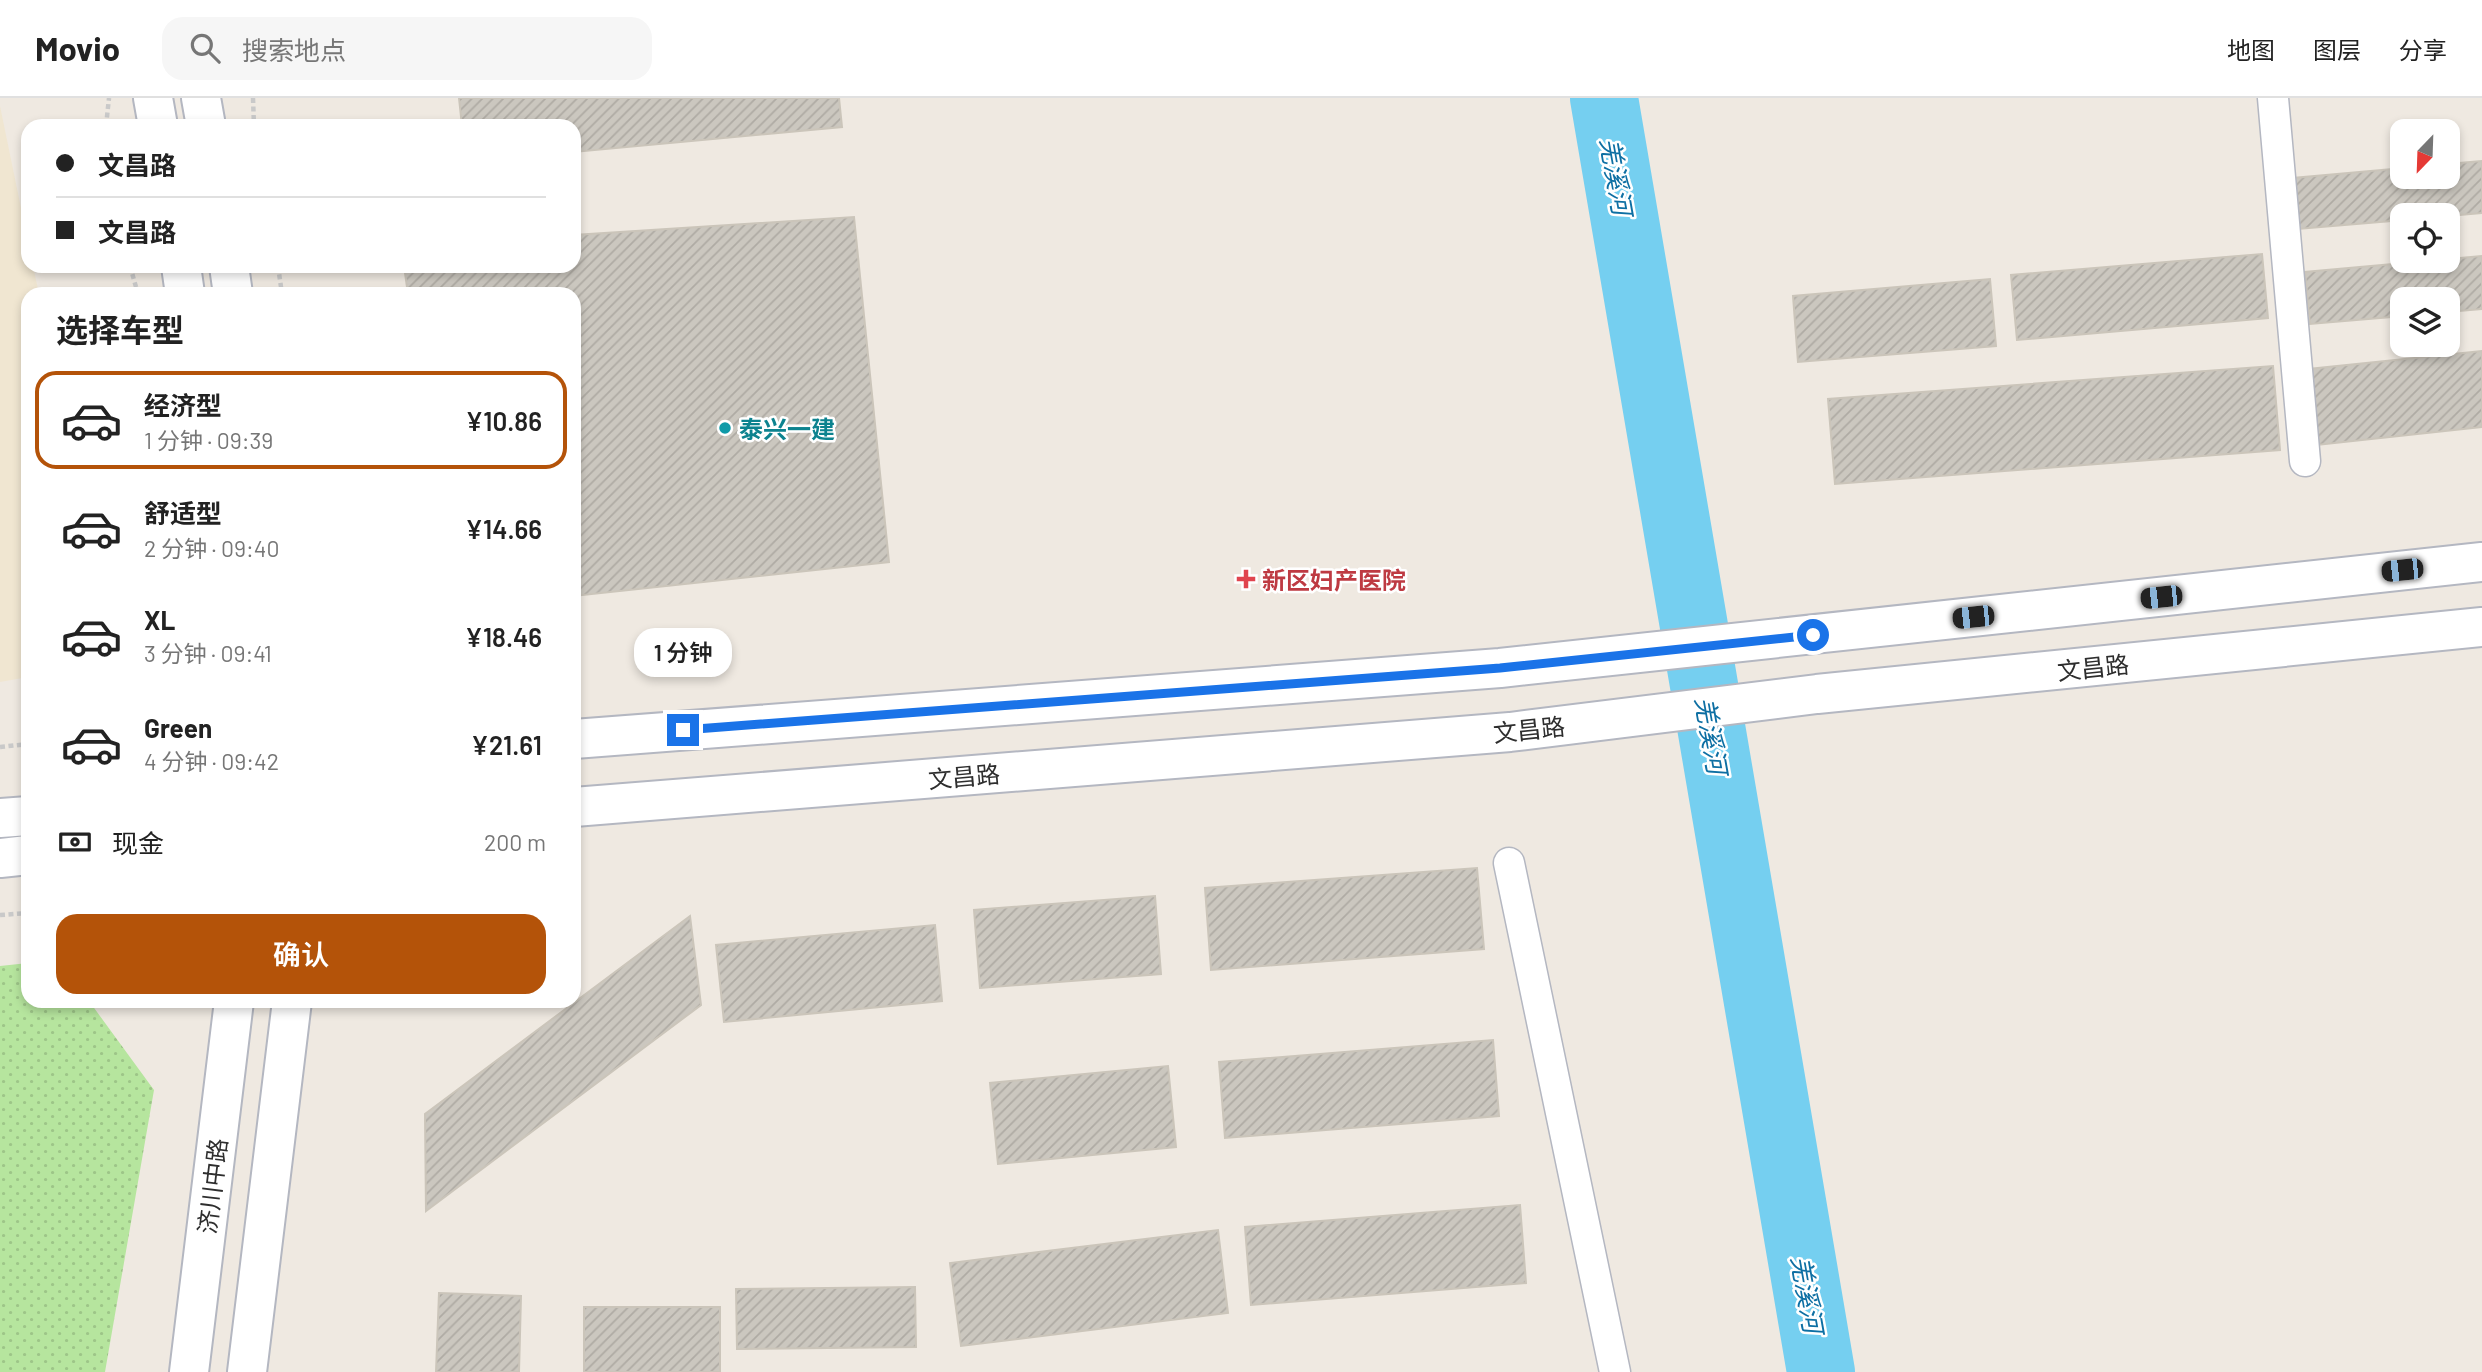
<!DOCTYPE html>
<html lang="zh">
<meta charset="utf-8">
<style>
:root{--surface:#fff;--page:#f6f6f6;--text:#222;--muted:#767676;--line:#e0e0e0;--accent:#b45309}
body{margin:0;font-family:Barlow,"Noto Sans SC",sans-serif;background:var(--page);color:var(--text);height:100vh;display:flex;flex-direction:column;font-size:26px;white-space:nowrap}
*{box-sizing:border-box;margin:0}
p{font-size:23px;color:var(--muted)}
.icon{flex:none;width:38px;height:38px;fill:none;stroke:currentColor;stroke-width:2;stroke-linecap:round;stroke-linejoin:round}
.map{position:relative;flex:1;overflow:hidden}
.side{position:absolute;left:21px;top:189px;width:560px;height:721px;display:flex;flex-direction:column;background:var(--surface);border-radius:21px;box-shadow:0 4px 10px #0003}
.side>*{flex:none}
.guide{position:absolute;left:21px;top:21px;width:560px;height:154px;border-radius:21px;box-shadow:0 4px 10px #0003;display:grid;align-content:center;height:154px;padding:0 35px;background:var(--surface)}
.needle{width:46px;rotate:203deg}
.tools{position:absolute;left:2390px;top:21px;display:grid;gap:14px}
.tools a{display:grid;place-items:center;width:70px;height:70px;border-radius:14px;background:var(--surface);box-shadow:0 4px 10px #0003;font-size:35px}
.end{position:absolute;width:32px;height:32px;margin:-16px;border:9px solid #1a73e8;background:#fff;box-shadow:0 0 0 4px #fff}
.from{border-radius:50%}
.bubble{position:absolute;height:49px;border-radius:21px;background:var(--surface);box-shadow:0 4px 10px #0003;font-size:23px;font-weight:600;line-height:49px;text-align:center}
.car{position:absolute;width:21px;height:42px;margin:-21px -10px;border-radius:9px;box-shadow:0 0 5px 2px #0007;background:linear-gradient(#222 24%,#8ab4d8 0 40%,#222 0 76%,#8ab4d8 0 86%,#222 0)}
.guide b{display:flex;align-items:center;gap:24px;height:66px;font-size:26px}
.guide b+b{border-top:2px solid var(--line)}
.guide i{width:18px;height:18px;background:var(--text)}
ul{padding:0;list-style:none}
li{display:flex;align-items:center;gap:21px;height:98px;margin:0 14px 10px;padding:0 21px;border:4px solid transparent;border-radius:21px}
li div{flex:1}
li b{display:block;font-size:26px}
li em{font-style:normal;font-weight:600}
li.selected{border-color:var(--accent)}
li>.icon{width:63px;height:63px;stroke-width:1.5}
h2{padding:0 35px;font-size:32px;line-height:84px}
.pay{display:flex;align-items:center;gap:18px;height:77px;padding:0 35px;font-size:26px}
.pay p{margin-inline-start:auto}
.button{display:flex;gap:14px;margin-top:auto;padding:14px 35px}
.button a{flex:1;height:80px;border-radius:21px;background:var(--accent);color:#fff;font-size:28px;font-weight:600;line-height:80px;text-align:center}
header{display:flex;align-items:center;gap:42px;box-sizing:border-box;height:98px;padding:0 35px;background:var(--surface);border-bottom:2px solid var(--line)}
header strong{font-size:33px}
nav{display:flex;gap:38px;margin-inline-start:auto;font-size:24px}
.search{width:490px;height:63px;background:var(--page);display:flex;align-items:center;gap:18px;box-sizing:border-box;padding:0 24px;border-radius:21px;color:var(--muted);font-size:26px}
.map>svg:first-child{display:block}
.education{fill:#f0e6d1}
.garden{fill:url(#garden-dots)}
.lines{fill:none;stroke-linecap:round;stroke-linejoin:round}
.river{stroke:#75cff0;stroke-width:68}
.building{fill:url(#building-hatch);stroke:#cbc5ba;stroke-width:2}
.minor-casing{stroke:#b4b7c1;stroke-width:33}
.secondary-casing{stroke:#b4b7c1;stroke-width:42}
.path{stroke:#c9c9c9;stroke-width:4.5;stroke-dasharray:5 3.5;stroke-linecap:butt}
.minor{stroke:#fff;stroke-width:30}
.secondary{stroke:#fff;stroke-width:38}
.route{stroke:#1a73e8;stroke-width:9}
.culture-dot{fill:#0f9aa8;stroke:#fff;stroke-width:2.5}
.health-dot{fill:#e0444e;stroke:#fff;stroke-width:2.5}
.labels{text-anchor:middle;dominant-baseline:central;stroke-width:5;stroke-linejoin:round;paint-order:stroke}
.culture-label{font-size:24px;font-weight:bold;fill:#0d838f;stroke:#fff;text-anchor:start}
.health-label{font-size:24px;font-weight:bold;fill:#be3a42;stroke:#fff;text-anchor:start}
.street-label{font-size:24px;fill:#2e2e2e;stroke:#fff}
.water-label{font-size:26px;font-style:italic;fill:#0d6fa3;stroke:#fff}
</style>
<header>
<strong>Movio</strong>
<div class="search"><svg class="icon" aria-label="search" viewBox="0 0 24 24"><circle cx="10" cy="10" r="6"/><path d="M15 15l6 6"/></svg>搜索地点</div>
<nav><a>地图</a><a>图层</a><a>分享</a></nav>
</header>
<div class="map">
<svg width="2482" height="1274" viewBox="0 0 2482 1274">
<defs>
<pattern id="garden-dots" width="8" height="8" patternUnits="userSpaceOnUse" patternTransform="scale(1.75)"><rect width="8" height="8" fill="#b6e59e"/><path d="M2 2h.1M6 6h.1" fill="none" stroke="#9dc588" stroke-width="1.8" stroke-linecap="round"/></pattern>
<pattern id="building-hatch" width="6" height="6" patternUnits="userSpaceOnUse" patternTransform="scale(1.75)"><rect width="6" height="6" fill="#cbc7bf"/><path d="M-1 1l2-2M0 6l6-6M5 7l2-2" fill="none" stroke="#afaba4"/></pattern>
</defs>
<rect width="100%" height="100%" fill="#efe9e1"/>
<path class="education" d="M0 8 28 144V168H33L39 196H28V579L0 584Z"/>
<path class="garden" d="M28 865V903H89L154 992 105 1274H0V868Z"/>
<g class="lines">
<path class="river" d="M1604 0 1821 1274"/>
</g>
<path class="building" d="M459 0H839L842 29 574 54V28H462Z
M2482 63V115L2448 118 2403 117V122L2298 131 2293 80 2403 70V79H2448V66Z
M854 119 889 464 574 498V196H408L404 168H574V137Z
M2262 156 2268 220 2017 242 2011 177Z
M2482 158V211L2448 214V201H2403V218L2310 226 2305 174Z
M1990 181 1996 248 1798 264 1793 198Z
M2482 253V329L2317 347 2309 271Z
M2273 268 2280 352 1835 386 1828 301Z
M1477 770 1484 851 1211 872 1205 790Z
M1155 798 1161 876 980 890 974 812Z
M690 818 701 907 426 1113 425 1016Z
M935 827 942 903 724 924 716 847Z
M1493 942 1499 1018 1225 1040 1219 964Z
M1168 968 1176 1049 998 1066 990 985Z
M1520 1107 1526 1185 1251 1207 1245 1129Z
M1218 1132 1228 1215 961 1248 950 1165Z
M915 1189 916 1249 737 1251 736 1191Z
M439 1195 521 1198 519 1274H436Z
M584 1209H720V1274H584Z"/>
<g class="lines">
<defs>
<path id="minor" d="M2273 0 2305 363
M1509 765 1615 1274"/>
<path id="secondary" d="M153 0 158 28
M201 0 206 28
M181 168 185 196
M229 168 233 196
M574 641 1500 570 2482 464
M574 709 1510 634 1817 596 2482 529
M0 720 28 718
M0 760 28 757
M189 1274 234 903
M247 1274 292 903"/>
</defs>
<use href="#minor" class="minor-casing"/>
<use href="#secondary" class="secondary-casing"/>
<path class="path" d="M253 0 254 28
M106 28 109 0
M130 168 138 196
M278 168 282 196
M0 649 28 646
M0 817 28 815"/>
<use href="#minor" class="minor"/>
<use href="#secondary" class="secondary"/>
</g>
<g class="lines">
<path class="route" d="M683 632 1500 570 1813 537"/>
</g>
<circle class="culture-dot" cx="725" cy="330" r="7"/>
<path class="health-dot" d="M1242.5 470.5h7v7h7v7h-7v7h-7v-7h-7v-7h7z"/>
<g class="labels">
<g class="culture-label">
<text x="739" y="330">泰兴一建</text>
</g>
<g class="health-label">
<text x="1262" y="481">新区妇产医院</text>
</g>
<g class="street-label">
<text transform="translate(2093 569) rotate(-6)">文昌路</text>
<text transform="translate(1529 631) rotate(-6)">文昌路</text>
<text transform="translate(964 678) rotate(-5)">文昌路</text>
<text transform="translate(212 1088) rotate(-83)">济川中路</text>
</g>
<g class="water-label">
<text transform="translate(1617 78) rotate(80)">羌溪河</text>
<text transform="translate(1712 637) rotate(80)">羌溪河</text>
<text transform="translate(1808 1196) rotate(80)">羌溪河</text>
</g>
</g>
</svg>
<div class="tools">
<a><svg class="needle" viewBox="-14 -14 28 28"><path d="M0-13l5 13h-10z" fill="#e53935"/><path d="M0 13l5-13h-10z" fill="#767676"/></svg></a>
<a><svg class="icon" aria-label="locate" viewBox="0 0 24 24"><circle cx="12" cy="12" r="6"/><path d="M12 2v4M12 18v4M2 12h4M18 12h4"/></svg></a>
<a><svg class="icon" aria-label="layers" viewBox="0 0 24 24"><path d="M12 4l9 5-9 5-9-5zM3 14l9 5 9-5"/></svg></a>
</div>
<i class="end from" style="left:1813px;top:537px"></i>
<i class="end" style="left:683px;top:632px"></i>
<div class="bubble" style="left:634px;top:530px;width:98px">1 分钟</div>
<i class="car" style="left:2402px;top:472px;rotate:264deg"></i>
<i class="car" style="left:2161px;top:499px;rotate:264deg"></i>
<i class="car" style="left:1973px;top:519px;rotate:264deg"></i>
<div class="guide">
<b><i class="from"></i>文昌路</b>
<b><i></i>文昌路</b>
</div>
<section class="side">
<h2>选择车型</h2>
<ul>
<li class="selected"><svg class="icon" aria-label="car" viewBox="0 0 24 24"><path d="M5 17H2v-5l4-1 3-4h7l3 4 3 1v5h-3M9 17h6M6 11h13"/><circle cx="7" cy="17" r="2"/><circle cx="17" cy="17" r="2"/></svg><div><b>经济型</b><p>1 分钟 · 09:39</p></div><em>¥10.86</em></li>
<li><svg class="icon" aria-label="car" viewBox="0 0 24 24"><path d="M5 17H2v-5l4-1 3-4h7l3 4 3 1v5h-3M9 17h6M6 11h13"/><circle cx="7" cy="17" r="2"/><circle cx="17" cy="17" r="2"/></svg><div><b>舒适型</b><p>2 分钟 · 09:40</p></div><em>¥14.66</em></li>
<li><svg class="icon" aria-label="car" viewBox="0 0 24 24"><path d="M5 17H2v-5l4-1 3-4h7l3 4 3 1v5h-3M9 17h6M6 11h13"/><circle cx="7" cy="17" r="2"/><circle cx="17" cy="17" r="2"/></svg><div><b>XL</b><p>3 分钟 · 09:41</p></div><em>¥18.46</em></li>
<li><svg class="icon" aria-label="car" viewBox="0 0 24 24"><path d="M5 17H2v-5l4-1 3-4h7l3 4 3 1v5h-3M9 17h6M6 11h13"/><circle cx="7" cy="17" r="2"/><circle cx="17" cy="17" r="2"/></svg><div><b>Green</b><p>4 分钟 · 09:42</p></div><em>¥21.61</em></li>
</ul>
<div class="pay"><svg class="icon" aria-label="cash" viewBox="0 0 24 24"><path d="M3 7h18v10H3z"/><circle cx="12" cy="12" r="2"/></svg>现金<p>200 m</p></div>
<div class="button"><a>确认</a></div>
</section>
</div>
